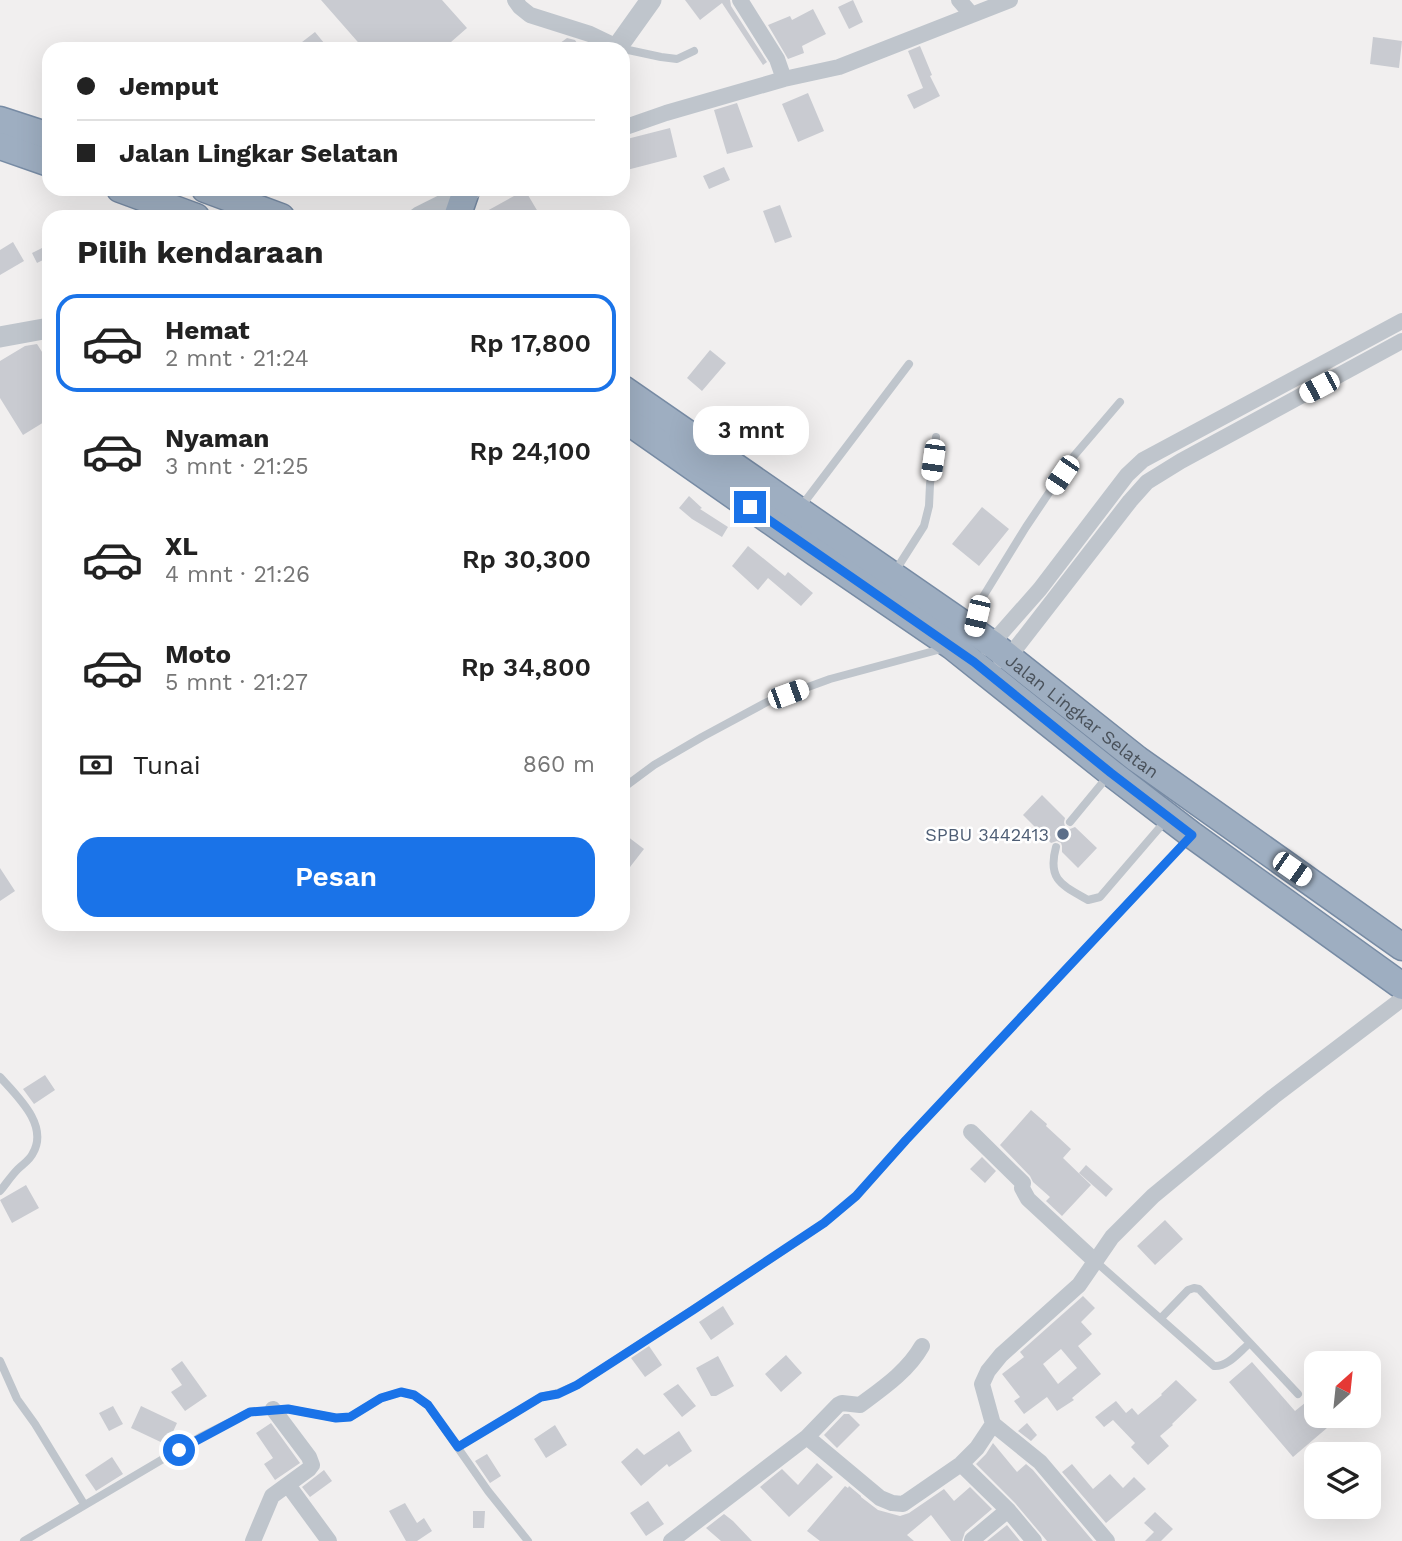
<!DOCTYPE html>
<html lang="id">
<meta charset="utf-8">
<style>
:root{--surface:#fff;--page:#f6f6f6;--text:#222;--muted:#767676;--line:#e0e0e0;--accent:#1a73e8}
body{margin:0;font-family:"Work Sans",sans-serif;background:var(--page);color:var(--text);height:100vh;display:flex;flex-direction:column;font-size:26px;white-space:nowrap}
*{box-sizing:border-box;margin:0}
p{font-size:23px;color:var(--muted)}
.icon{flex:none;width:38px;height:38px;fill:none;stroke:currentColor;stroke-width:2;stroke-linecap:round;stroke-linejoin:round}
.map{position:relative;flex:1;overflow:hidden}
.side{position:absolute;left:42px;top:210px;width:588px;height:721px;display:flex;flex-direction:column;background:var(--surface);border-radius:21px;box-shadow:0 7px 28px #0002}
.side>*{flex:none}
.hud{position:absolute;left:42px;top:42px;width:588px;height:154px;border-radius:21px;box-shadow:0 7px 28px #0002;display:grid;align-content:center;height:154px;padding:0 35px;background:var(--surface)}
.needle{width:46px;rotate:27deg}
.buttons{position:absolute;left:1304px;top:1351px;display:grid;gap:14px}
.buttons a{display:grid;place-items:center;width:77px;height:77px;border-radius:14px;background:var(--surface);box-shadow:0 7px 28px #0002;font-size:35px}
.end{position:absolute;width:32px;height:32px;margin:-16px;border:9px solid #1a73e8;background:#fff;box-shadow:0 0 0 4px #fff}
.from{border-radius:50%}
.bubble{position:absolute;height:49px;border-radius:21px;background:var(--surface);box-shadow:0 7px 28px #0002;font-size:23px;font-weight:600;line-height:49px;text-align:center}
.car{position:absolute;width:21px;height:42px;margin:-21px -10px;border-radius:9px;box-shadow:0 0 5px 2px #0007;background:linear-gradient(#fff 24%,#345 0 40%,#fff 0 76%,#345 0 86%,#fff 0)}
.hud b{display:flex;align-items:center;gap:24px;height:66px;font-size:26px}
.hud b+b{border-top:2px solid var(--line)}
.hud i{width:18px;height:18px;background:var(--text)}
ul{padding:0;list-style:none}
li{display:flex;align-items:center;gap:21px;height:98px;margin:0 14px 10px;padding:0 21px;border:4px solid transparent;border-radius:21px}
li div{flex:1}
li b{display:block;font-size:26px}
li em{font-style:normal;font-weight:600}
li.current{border-color:var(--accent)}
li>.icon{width:63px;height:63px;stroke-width:1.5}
h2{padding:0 35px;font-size:32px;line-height:84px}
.pay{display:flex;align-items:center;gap:18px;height:77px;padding:0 35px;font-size:26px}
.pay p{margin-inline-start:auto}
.action{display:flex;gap:14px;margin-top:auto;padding:14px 35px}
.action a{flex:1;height:80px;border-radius:21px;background:var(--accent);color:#fff;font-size:28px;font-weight:600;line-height:80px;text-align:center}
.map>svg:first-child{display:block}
.building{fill:#c9cbd1;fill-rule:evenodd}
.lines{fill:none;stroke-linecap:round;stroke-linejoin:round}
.trunk-casing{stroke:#778ba4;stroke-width:29}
.service{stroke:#bfc5cc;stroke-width:8}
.minor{stroke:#bfc5cc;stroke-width:16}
.tertiary{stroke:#bfc5cc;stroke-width:21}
.trunk{stroke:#9eaec1;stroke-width:26}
.route{stroke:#1a73e8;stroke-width:9}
.service-dot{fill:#5c6f8a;stroke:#fff;stroke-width:2.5}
.labels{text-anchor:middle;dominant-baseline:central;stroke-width:5;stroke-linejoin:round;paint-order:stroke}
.street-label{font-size:18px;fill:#49515a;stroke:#fff}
.service-label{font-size:18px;fill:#4e5e75;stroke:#fff;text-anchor:end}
</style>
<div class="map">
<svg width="1402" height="1541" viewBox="0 0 1402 1541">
<rect width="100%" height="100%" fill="#f1efef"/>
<path class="building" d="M321 0H442L467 28 443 49H364Z
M685 0H730L731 6 767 62 763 65 722 3 700 20Z
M853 0 863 22 849 29 838 7Z
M813 9 826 34 802 46 804 53 788 59 768 25 790 16 792 20Z
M315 32 329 49H293Z
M1373 37 1402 41 1399 68 1370 64Z
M567 38 575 40 581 49H552Z
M920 46 932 75 930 76 940 96 914 109 907 95 923 88 908 51Z
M808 93 824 131 798 142 782 104Z
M737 103 753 147 727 154 714 110Z
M670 128 677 157 623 171V140Z
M724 167 730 180 709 189 703 176Z
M525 190 541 217H476Z
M780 205 792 237 775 243 763 211Z
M13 242 24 261 0 275V250Z
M44 247 49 257 37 263 32 253Z
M37 344 49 363V419L23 435 0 398V361L25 346Z
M710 350 726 363 702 391 687 378Z
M689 496 702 508 700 509 728 527 722 537 692 519 679 508Z
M982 507 1009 529 979 566 952 544Z
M748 546 785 576 788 572 813 593 801 606 768 578 758 590 732 566Z
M1042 795 1065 818 1064 822 1065 827 1070 829 1075 827 1097 848 1078 868 1062 852V846L1061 843 1057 841 1051 843 1023 815Z
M623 833 644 849 623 876Z
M0 868 15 891 0 901Z
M45 1075 55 1090 34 1104 23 1089Z
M1031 1110 1047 1124 1046 1126 1071 1149 1063 1158 1091 1185 1062 1216 1046 1201 1050 1197 1033 1182 1030 1176 1000 1145Z
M982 1157 996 1171 985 1183 970 1169Z
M1086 1165 1113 1189 1106 1197 1079 1173Z
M26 1185 39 1208 12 1223 0 1200Z
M1165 1220 1183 1239 1155 1265 1137 1246Z
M1083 1296 1095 1308 1081 1322 1092 1334 1078 1346 1101 1374 1072 1398 1074 1400 1057 1411 1047 1397 1024 1414 1014 1401 1020 1397 1002 1374 1024 1357 1020 1352ZM1061 1349 1077 1368 1058 1384 1043 1364Z
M723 1306 734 1324 711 1340 699 1322Z
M649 1346 662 1365 645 1377 631 1358Z
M786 1355 802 1373 781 1392 765 1374Z
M718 1356 734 1386 716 1396H711L696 1368Z
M182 1361 207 1396 185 1411 171 1392 182 1385 171 1369Z
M1252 1362 1295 1411 1316 1394V1416H1341L1293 1457 1229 1382Z
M1176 1380 1197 1400 1172 1424 1173 1425 1160 1436 1169 1446 1148 1465 1131 1447 1135 1443 1113 1420 1104 1427 1095 1417 1116 1401 1126 1413 1132 1408 1138 1415 1162 1395 1161 1394Z
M678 1384 696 1406 682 1417 663 1394Z
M113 1406 123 1424 109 1431 99 1413Z
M141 1406 177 1423 167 1445 131 1428Z
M844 1414H849L860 1425 837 1448 824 1435Z
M271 1423 300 1463 275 1480 264 1464 273 1458 256 1433Z
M1027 1423 1037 1435 1031 1441 1018 1431Z
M555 1425 567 1445 546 1458 534 1439Z
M679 1431 692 1451 669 1467 667 1464 641 1486 621 1462 637 1448 644 1455Z
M993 1443 1017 1472 1026 1464 1033 1470 1093 1541H1047L1015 1503 976 1464 986 1454Z
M487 1454 501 1476 490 1483 475 1461Z
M112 1457 123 1474 96 1491 85 1475Z
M817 1463 833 1477 789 1517 760 1487 782 1469 798 1485Z
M1072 1464 1093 1489 1110 1474 1123 1488 1134 1477 1146 1489 1106 1523 1062 1472Z
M324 1470 332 1481 310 1497 302 1487Z
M845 1486 848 1488 849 1486 861 1496V1497L878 1510 900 1516 909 1513 944 1489 954 1501 970 1487 992 1509 965 1532 962 1541H951L931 1515 907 1535 914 1541H820L807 1531Z
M648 1501 664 1524 646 1536 630 1513Z
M405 1503 417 1523 424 1518 432 1531 417 1541H406L389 1511Z
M473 1511H485L484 1528H473Z
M1155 1512 1173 1529 1161 1541H1145L1154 1532 1144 1523Z
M724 1514 733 1521 752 1541H721L706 1528Z
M1007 1525 1020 1541H987Z"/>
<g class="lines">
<defs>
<g id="trunk">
<path d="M0 120 49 136"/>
<path d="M0 146 49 163"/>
<path d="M120 189 196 217"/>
<path d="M205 189 281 217"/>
<path d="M457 217 465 194"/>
<path id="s1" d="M623 389 992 644 1137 759 1402 947"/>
<path d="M623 419 639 429 816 553 952 646 1111 773 1192 835 1402 986"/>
</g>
</defs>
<use href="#trunk" class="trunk-casing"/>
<path class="service" d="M619 48 661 57 677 59 694 51
M800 508 909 364
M894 573 924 526 929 506 930 484 936 437
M975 625 981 600 1026 527 1073 457 1120 402
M623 788 654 765 702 737 767 702 830 679 945 648
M1070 822 1108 776
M1056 847C1047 880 1062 885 1088 900L1100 897 1167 819
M0 1077C17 1096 49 1125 33 1153 30 1160 23 1164 18 1169 11 1176 6 1184 0 1191
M1095 1261 1214 1366C1228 1367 1239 1352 1250 1343L1199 1289 1194 1288 1188 1290 1161 1318
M1250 1343 1298 1394
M0 1361 17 1399 35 1424 84 1504
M458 1447 541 1397 558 1393 577 1385 804 1237 824 1223 856 1197 906 1140 1190 837
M24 1541 202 1436 250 1412 288 1409 336 1418 350 1417 381 1398 401 1392 414 1395 428 1405 488 1491 528 1541"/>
<path class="minor" d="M515 0 520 7 530 15 590 34 617 47
M740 0 777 59 784 79
M959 0 972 15
M623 128 666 113 784 79 839 67 1010 0
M988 648 1040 589 1127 475 1143 460 1402 321
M1001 660 1009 657 1130 501 1147 482 1181 461 1402 341
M971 1132 1023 1183 1022 1188 1028 1199 1095 1261
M993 1424 1040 1462 1107 1541
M807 1437 838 1405 842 1403 860 1405C883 1388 908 1371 922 1346
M961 1464 1008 1510 1034 1541
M288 1485 329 1541
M972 1540 1008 1510
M253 1541 272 1496 309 1469 312 1465 309 1457 273 1409
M671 1541 807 1437 880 1498 892 1503 903 1504 961 1464 977 1448 993 1424 982 1384 988 1371 1001 1355 1079 1285 1112 1237 1153 1196 1273 1097 1402 999"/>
<path class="tertiary" d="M616 49 651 0
M419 217 465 194 472 189
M0 337 49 328"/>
<use href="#trunk" class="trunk"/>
</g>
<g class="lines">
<path class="route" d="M179 1450 250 1412 288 1409 336 1418 350 1417 381 1398 401 1392 414 1395 428 1405 458 1447 541 1397 558 1394 577 1385 693 1310 824 1223 856 1196 906 1140 1192 835 1111 773 974 662 750 507"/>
</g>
<circle class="service-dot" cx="1063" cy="834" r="7"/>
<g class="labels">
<g class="street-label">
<text stroke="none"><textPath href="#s1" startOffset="564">Jalan Lingkar Selatan</textPath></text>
</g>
<g class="service-label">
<text x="1049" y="834">SPBU 3442413</text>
</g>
</g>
</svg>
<div class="buttons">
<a><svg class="needle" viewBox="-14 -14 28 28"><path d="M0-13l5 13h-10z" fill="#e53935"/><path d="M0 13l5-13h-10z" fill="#767676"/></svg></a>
<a><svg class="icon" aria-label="layers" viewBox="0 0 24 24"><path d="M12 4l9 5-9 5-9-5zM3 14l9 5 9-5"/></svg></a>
</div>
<i class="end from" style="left:179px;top:1450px"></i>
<i class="end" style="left:750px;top:507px"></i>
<div class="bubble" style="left:693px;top:406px;width:116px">3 mnt</div>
<i class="car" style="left:1319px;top:387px;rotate:242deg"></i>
<i class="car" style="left:933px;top:460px;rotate:188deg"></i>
<i class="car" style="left:1062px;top:475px;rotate:214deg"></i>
<i class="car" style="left:977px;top:616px;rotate:193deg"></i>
<i class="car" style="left:788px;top:694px;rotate:70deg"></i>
<i class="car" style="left:1292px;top:869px;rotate:125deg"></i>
<div class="hud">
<b><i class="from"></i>Jemput</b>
<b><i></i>Jalan Lingkar Selatan</b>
</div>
<section class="side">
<h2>Pilih kendaraan</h2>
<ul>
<li class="current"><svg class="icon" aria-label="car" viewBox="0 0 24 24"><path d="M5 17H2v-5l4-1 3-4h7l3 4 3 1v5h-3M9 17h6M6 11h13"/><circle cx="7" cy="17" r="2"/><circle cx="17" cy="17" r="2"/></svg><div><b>Hemat</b><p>2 mnt · 21:24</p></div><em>Rp 17,800</em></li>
<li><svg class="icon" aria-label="car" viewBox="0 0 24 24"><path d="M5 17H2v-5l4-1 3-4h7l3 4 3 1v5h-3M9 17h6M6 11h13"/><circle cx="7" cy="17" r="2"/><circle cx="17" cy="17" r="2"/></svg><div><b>Nyaman</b><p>3 mnt · 21:25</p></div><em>Rp 24,100</em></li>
<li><svg class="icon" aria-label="car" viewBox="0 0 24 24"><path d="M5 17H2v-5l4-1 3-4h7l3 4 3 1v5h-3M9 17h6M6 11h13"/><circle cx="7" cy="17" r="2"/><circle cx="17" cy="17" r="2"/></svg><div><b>XL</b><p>4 mnt · 21:26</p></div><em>Rp 30,300</em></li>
<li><svg class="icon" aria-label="car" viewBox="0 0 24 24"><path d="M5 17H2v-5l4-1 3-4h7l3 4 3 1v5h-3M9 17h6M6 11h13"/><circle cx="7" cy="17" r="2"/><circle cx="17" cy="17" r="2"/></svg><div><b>Moto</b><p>5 mnt · 21:27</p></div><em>Rp 34,800</em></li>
</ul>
<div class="pay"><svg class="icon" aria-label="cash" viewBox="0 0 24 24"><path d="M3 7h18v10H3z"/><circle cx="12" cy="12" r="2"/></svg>Tunai<p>860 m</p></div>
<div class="action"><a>Pesan</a></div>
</section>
</div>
